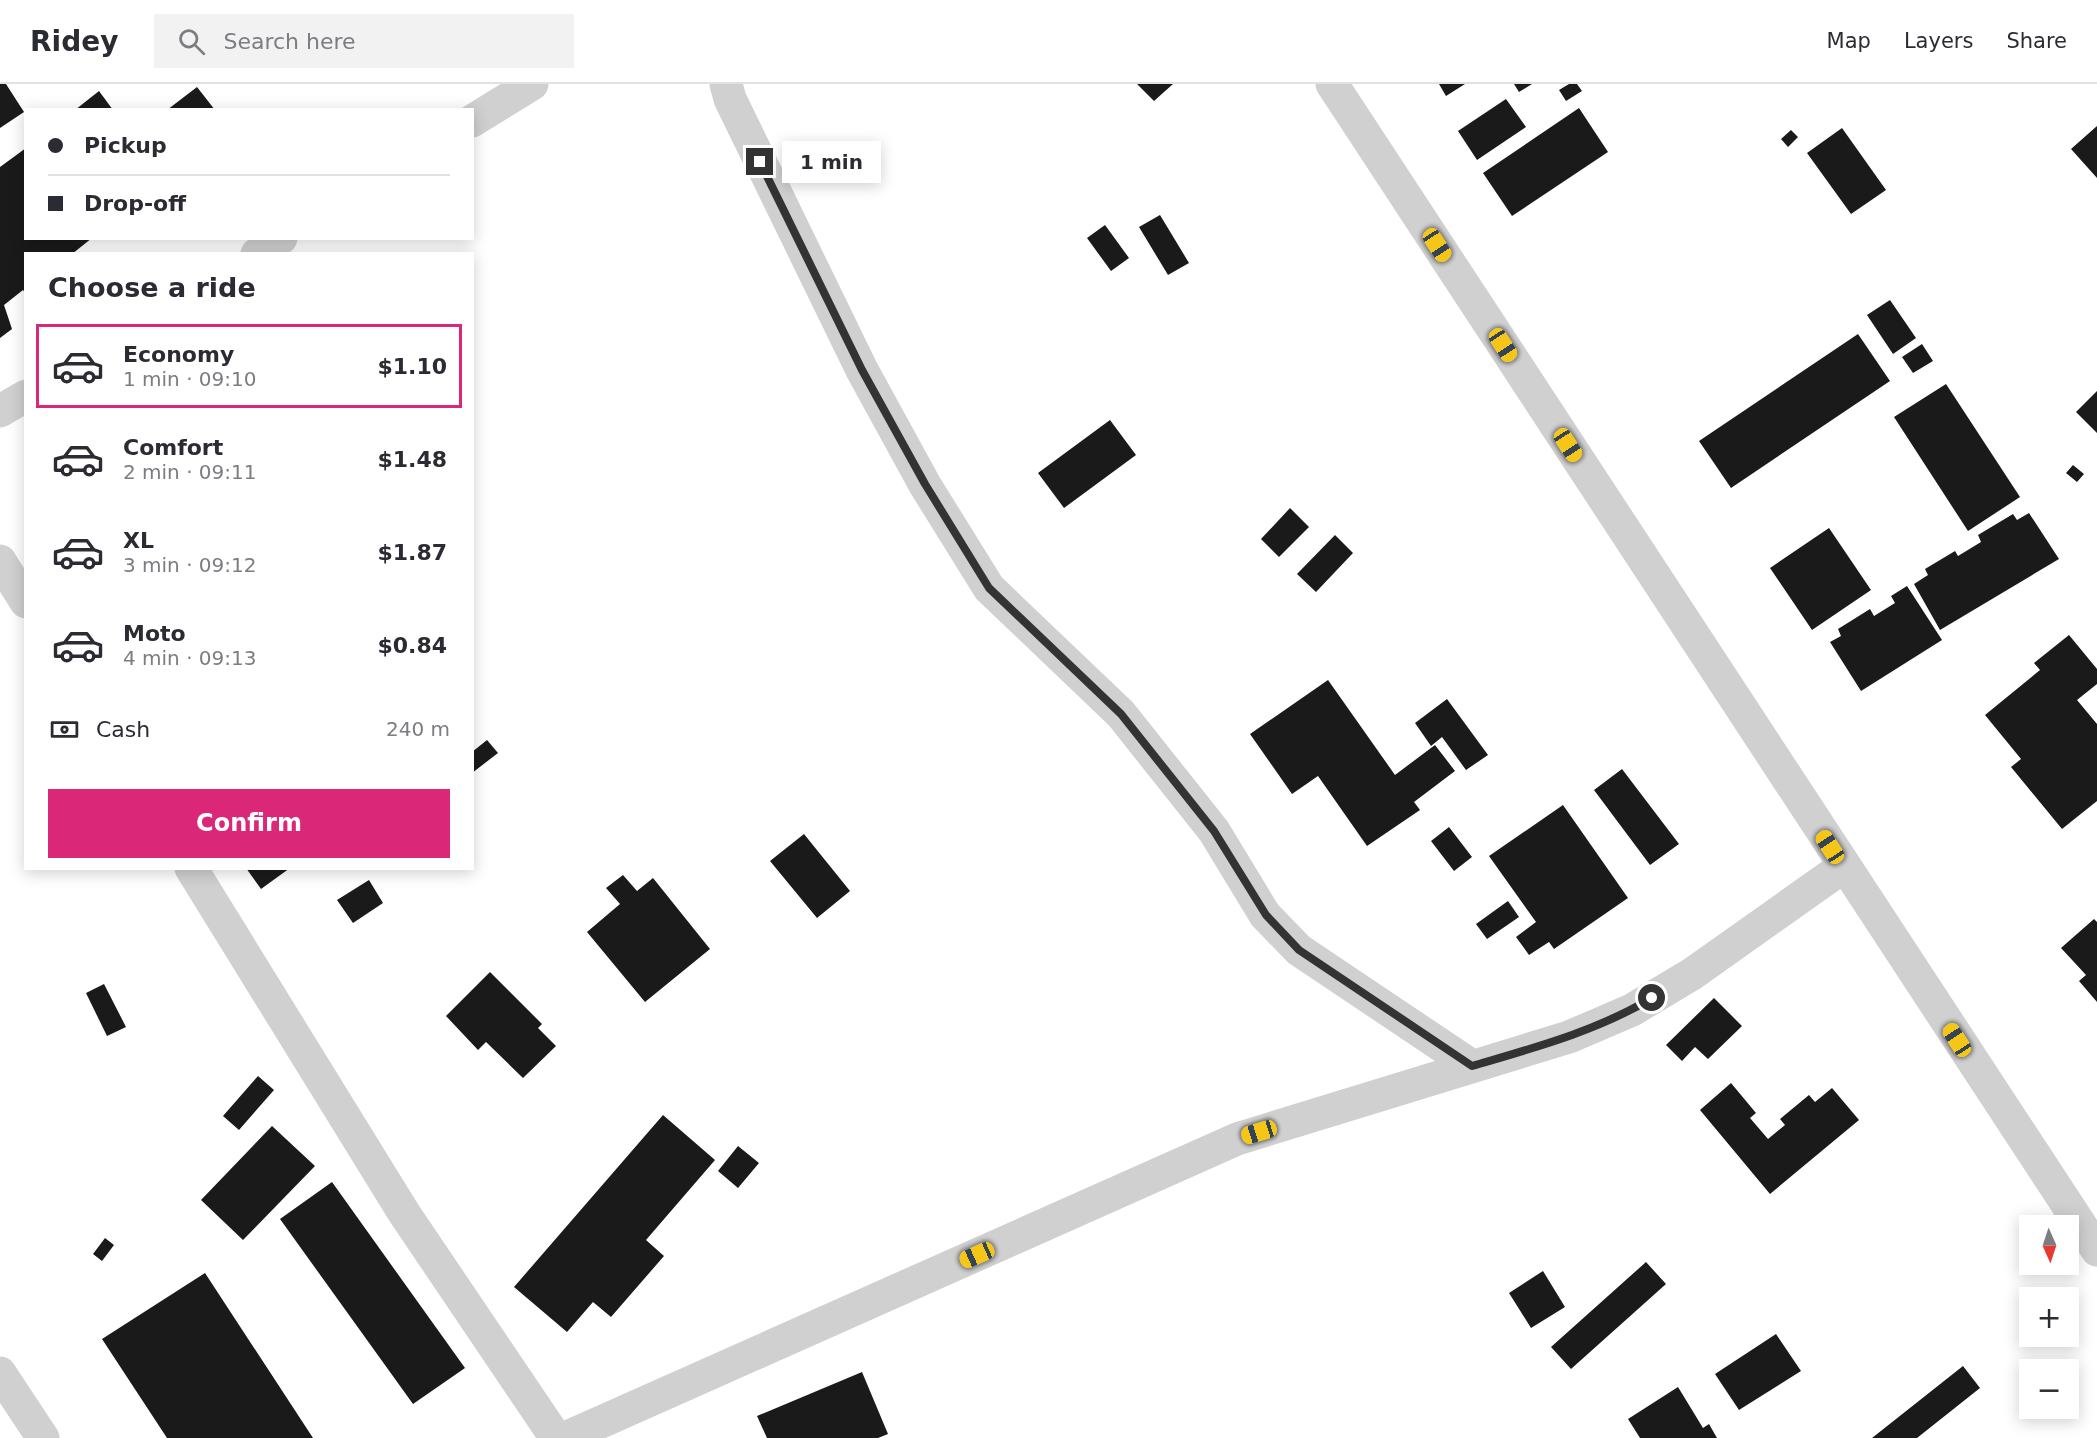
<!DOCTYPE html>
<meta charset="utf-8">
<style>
:root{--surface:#fff;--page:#f2f2f3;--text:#2b2b33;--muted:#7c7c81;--line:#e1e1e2;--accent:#db2777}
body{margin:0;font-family:"DejaVu Sans",sans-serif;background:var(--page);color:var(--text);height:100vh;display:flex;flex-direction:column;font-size:22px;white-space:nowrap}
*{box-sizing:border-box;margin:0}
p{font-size:20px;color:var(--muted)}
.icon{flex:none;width:33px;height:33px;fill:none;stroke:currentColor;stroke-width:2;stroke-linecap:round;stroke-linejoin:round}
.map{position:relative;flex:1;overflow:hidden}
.side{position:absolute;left:24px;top:168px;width:450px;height:618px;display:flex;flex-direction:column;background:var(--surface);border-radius:0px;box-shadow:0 3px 15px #0003}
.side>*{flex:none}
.hud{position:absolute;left:24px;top:24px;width:450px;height:132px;border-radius:0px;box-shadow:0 3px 15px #0003;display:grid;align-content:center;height:132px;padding:0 24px;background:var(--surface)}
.needle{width:39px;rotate:177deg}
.buttons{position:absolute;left:2019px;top:1131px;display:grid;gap:12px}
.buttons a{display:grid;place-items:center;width:60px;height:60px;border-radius:0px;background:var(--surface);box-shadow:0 3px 15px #0003;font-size:30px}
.end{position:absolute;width:27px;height:27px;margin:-14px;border:8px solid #333;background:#fff;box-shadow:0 0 0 3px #fff}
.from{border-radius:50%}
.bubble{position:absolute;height:42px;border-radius:0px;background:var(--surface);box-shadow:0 3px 15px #0003;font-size:20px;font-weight:700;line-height:42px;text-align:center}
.car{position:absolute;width:18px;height:36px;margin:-18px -9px;border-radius:8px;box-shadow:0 0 4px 2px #0007;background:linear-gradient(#f5c518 24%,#345 0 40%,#f5c518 0 76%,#345 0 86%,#f5c518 0)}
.hud b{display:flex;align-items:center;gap:21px;height:57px;font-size:22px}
.hud b+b{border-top:2px solid var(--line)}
.hud i{width:15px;height:15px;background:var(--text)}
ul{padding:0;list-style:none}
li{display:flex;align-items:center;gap:18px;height:84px;margin:0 12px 9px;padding:0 12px;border:3px solid transparent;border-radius:0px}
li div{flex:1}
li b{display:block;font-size:22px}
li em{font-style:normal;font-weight:700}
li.current{border-color:var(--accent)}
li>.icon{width:54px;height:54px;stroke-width:1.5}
h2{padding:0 24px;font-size:27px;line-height:72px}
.pay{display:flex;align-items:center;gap:15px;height:66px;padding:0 24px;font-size:22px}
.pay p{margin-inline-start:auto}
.action{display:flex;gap:12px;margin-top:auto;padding:12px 24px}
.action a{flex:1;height:69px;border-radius:0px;background:var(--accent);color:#fff;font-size:24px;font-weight:700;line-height:69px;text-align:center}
header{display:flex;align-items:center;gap:36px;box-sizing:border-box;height:84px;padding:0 30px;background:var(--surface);border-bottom:2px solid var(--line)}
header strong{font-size:28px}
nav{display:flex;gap:33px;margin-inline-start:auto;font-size:21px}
.search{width:420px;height:54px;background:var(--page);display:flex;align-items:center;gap:15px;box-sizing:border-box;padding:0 21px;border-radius:0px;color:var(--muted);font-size:22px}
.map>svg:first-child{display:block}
.building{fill:#1a1a1a}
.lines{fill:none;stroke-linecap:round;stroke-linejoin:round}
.minor{stroke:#d0d0d0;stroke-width:33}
.route{stroke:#333;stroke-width:8}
</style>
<header>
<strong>Ridey</strong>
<div class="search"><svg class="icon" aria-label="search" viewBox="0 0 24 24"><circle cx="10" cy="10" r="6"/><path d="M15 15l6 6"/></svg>Search here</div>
<nav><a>Map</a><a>Layers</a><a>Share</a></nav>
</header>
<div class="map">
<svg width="2097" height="1354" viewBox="0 0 2097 1354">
<rect width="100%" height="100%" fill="#fff"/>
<path class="building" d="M0 0H6L24 28 0 44Z
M1137 0H1173L1154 17Z
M1439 0H1465L1446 12Z
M1514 0H1532L1519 8Z
M1569 0H1577L1582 7 1566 17 1559 6Z
M197 3 215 26H167Z
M99 7 113 26H75Z
M1506 15 1526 43 1477 76 1458 47Z
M1579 24 1608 68 1512 132 1483 89Z
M2097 42V94L2071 65Z
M1842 44 1886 106 1851 130 1807 69Z
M1791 46 1798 53 1788 63 1781 55Z
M26 64V154H92L72 170H26V210L23 206 4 221 12 245 0 254V83Z
M1160 131 1189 179 1168 191 1139 143Z
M1105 141 1129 174 1111 187 1087 154Z
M1890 216 1916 254 1893 270 1867 231Z
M1858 250 1890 297 1731 404 1699 357Z
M1922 260 1933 277 1913 289 1902 273Z
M1946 300 2020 413 1968 447 1894 333Z
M2097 307V349L2076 328Z
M1110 336 1136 371 1064 424 1038 389Z
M2073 381 2084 390 2077 398 2066 389Z
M1290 424 1309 443 1279 473 1261 455Z
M2029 429 2059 475 1940 546 1914 500 1928 491 1925 485 1955 467 1958 472 1981 458 1978 451 2013 430 2017 436Z
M1829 444 1871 506 1812 546 1770 484Z
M1335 451 1353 469 1316 508 1297 490Z
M1907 502 1942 556 1861 607 1830 558 1841 552 1838 545 1870 525 1874 532 1895 519 1891 512Z
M2069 551 2097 585V600L2077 616 2097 640V717L2062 745 2011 683 2021 675 1985 631 2040 586 2034 579Z
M1328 596 1395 691 1435 661 1455 687 1414 718 1420 726 1367 762 1318 692 1292 710 1250 650Z
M1447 615 1488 671 1466 686 1442 653 1431 662 1415 639Z
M487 656 498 669 472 689V668Z
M1622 685 1679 760 1650 781 1594 706Z
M1563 721 1628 814 1554 865 1549 858 1529 871 1516 853 1536 838 1489 772Z
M1449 743 1472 773 1454 787 1431 757Z
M804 750 850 807 817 834 770 777Z
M246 784H290L261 805Z
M623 791 637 807 653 794 710 865 645 918 587 848 620 820 606 804Z
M369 796 383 819 353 839 337 816Z
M1508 817 1519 833 1487 855 1476 840Z
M2094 835 2097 838V918L2079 897 2086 891 2061 864Z
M490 888 542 940 538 944 556 962 523 994 486 958 478 966 446 932Z
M104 900 126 943 107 952 86 909Z
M1714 914 1742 942 1708 975 1695 963 1682 977 1666 961Z
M258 992 274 1006 239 1046 223 1032Z
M1731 999 1756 1029 1750 1034 1768 1055 1785 1041 1780 1035 1809 1011 1815 1018 1832 1004 1859 1036 1770 1110 1700 1026Z
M663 1031 715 1076 646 1156 664 1172 611 1233 593 1218 567 1248 514 1203Z
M272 1042 315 1082 243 1156 201 1116Z
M738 1062 759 1079 738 1104 718 1087Z
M332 1098 465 1284 413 1320 280 1135Z
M105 1154 114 1161 102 1177 93 1170Z
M1646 1178 1666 1200 1571 1285 1551 1263Z
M1543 1187 1565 1223 1531 1244 1509 1209Z
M205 1189 313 1354H167L102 1255Z
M1776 1250 1801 1287 1739 1326 1715 1290Z
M1963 1282 1980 1304 1917 1354H1872Z
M862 1288 888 1350 878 1354H767L757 1332Z
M1678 1303 1703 1344 1709 1340 1717 1354H1640L1628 1335Z"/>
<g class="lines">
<path class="minor" d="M726 0 730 15 862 286 925 401 989 504 1121 630 1214 747 1265 831 1299 866 1472 982
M1332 0 2097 1166
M472 37 532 0
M257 170 281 154
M0 327 26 312
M0 477 26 518
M191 784 404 1129 556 1354
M0 1289 43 1354
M565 1354 1237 1055 1569 953 1632 926 1692 890 1843 783"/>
</g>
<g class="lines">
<path class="route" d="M760 78 862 286 925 400 989 504 1121 630 1214 747 1266 831 1299 866 1472 982C1533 964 1597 947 1652 914"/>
</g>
</svg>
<div class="buttons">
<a><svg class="needle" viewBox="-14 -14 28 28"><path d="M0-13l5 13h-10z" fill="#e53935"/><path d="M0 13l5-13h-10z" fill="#7c7c81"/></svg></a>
<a>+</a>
<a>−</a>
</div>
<i class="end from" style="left:1652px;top:914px"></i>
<i class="end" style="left:760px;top:78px"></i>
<div class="bubble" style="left:782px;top:57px;width:99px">1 min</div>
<i class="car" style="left:1437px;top:161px;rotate:147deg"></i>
<i class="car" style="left:1503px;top:261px;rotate:147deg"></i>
<i class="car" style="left:1568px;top:361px;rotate:147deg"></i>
<i class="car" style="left:1830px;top:763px;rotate:327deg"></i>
<i class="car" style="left:1957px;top:956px;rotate:327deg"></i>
<i class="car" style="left:1259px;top:1048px;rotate:253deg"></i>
<i class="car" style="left:977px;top:1171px;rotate:246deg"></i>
<div class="hud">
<b><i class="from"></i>Pickup</b>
<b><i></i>Drop-off</b>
</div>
<section class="side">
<h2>Choose a ride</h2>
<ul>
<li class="current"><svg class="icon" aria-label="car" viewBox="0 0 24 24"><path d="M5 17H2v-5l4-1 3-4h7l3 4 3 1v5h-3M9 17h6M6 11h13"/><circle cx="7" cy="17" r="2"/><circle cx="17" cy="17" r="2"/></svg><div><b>Economy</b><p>1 min · 09:10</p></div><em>$1.10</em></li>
<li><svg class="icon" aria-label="car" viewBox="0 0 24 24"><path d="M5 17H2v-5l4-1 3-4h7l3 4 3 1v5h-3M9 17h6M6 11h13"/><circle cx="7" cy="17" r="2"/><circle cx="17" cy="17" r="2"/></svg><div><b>Comfort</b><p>2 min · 09:11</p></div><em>$1.48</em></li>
<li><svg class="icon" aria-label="car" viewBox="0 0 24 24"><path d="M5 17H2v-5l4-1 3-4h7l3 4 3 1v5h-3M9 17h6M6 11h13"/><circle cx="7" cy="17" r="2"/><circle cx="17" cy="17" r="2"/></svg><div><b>XL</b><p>3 min · 09:12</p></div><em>$1.87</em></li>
<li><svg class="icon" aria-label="car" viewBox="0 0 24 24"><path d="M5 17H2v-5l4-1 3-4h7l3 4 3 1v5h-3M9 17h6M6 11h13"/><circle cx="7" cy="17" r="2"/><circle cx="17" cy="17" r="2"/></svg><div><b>Moto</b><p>4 min · 09:13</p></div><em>$0.84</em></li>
</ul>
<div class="pay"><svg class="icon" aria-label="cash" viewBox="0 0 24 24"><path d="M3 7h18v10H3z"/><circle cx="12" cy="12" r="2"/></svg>Cash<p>240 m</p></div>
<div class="action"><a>Confirm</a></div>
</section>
</div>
